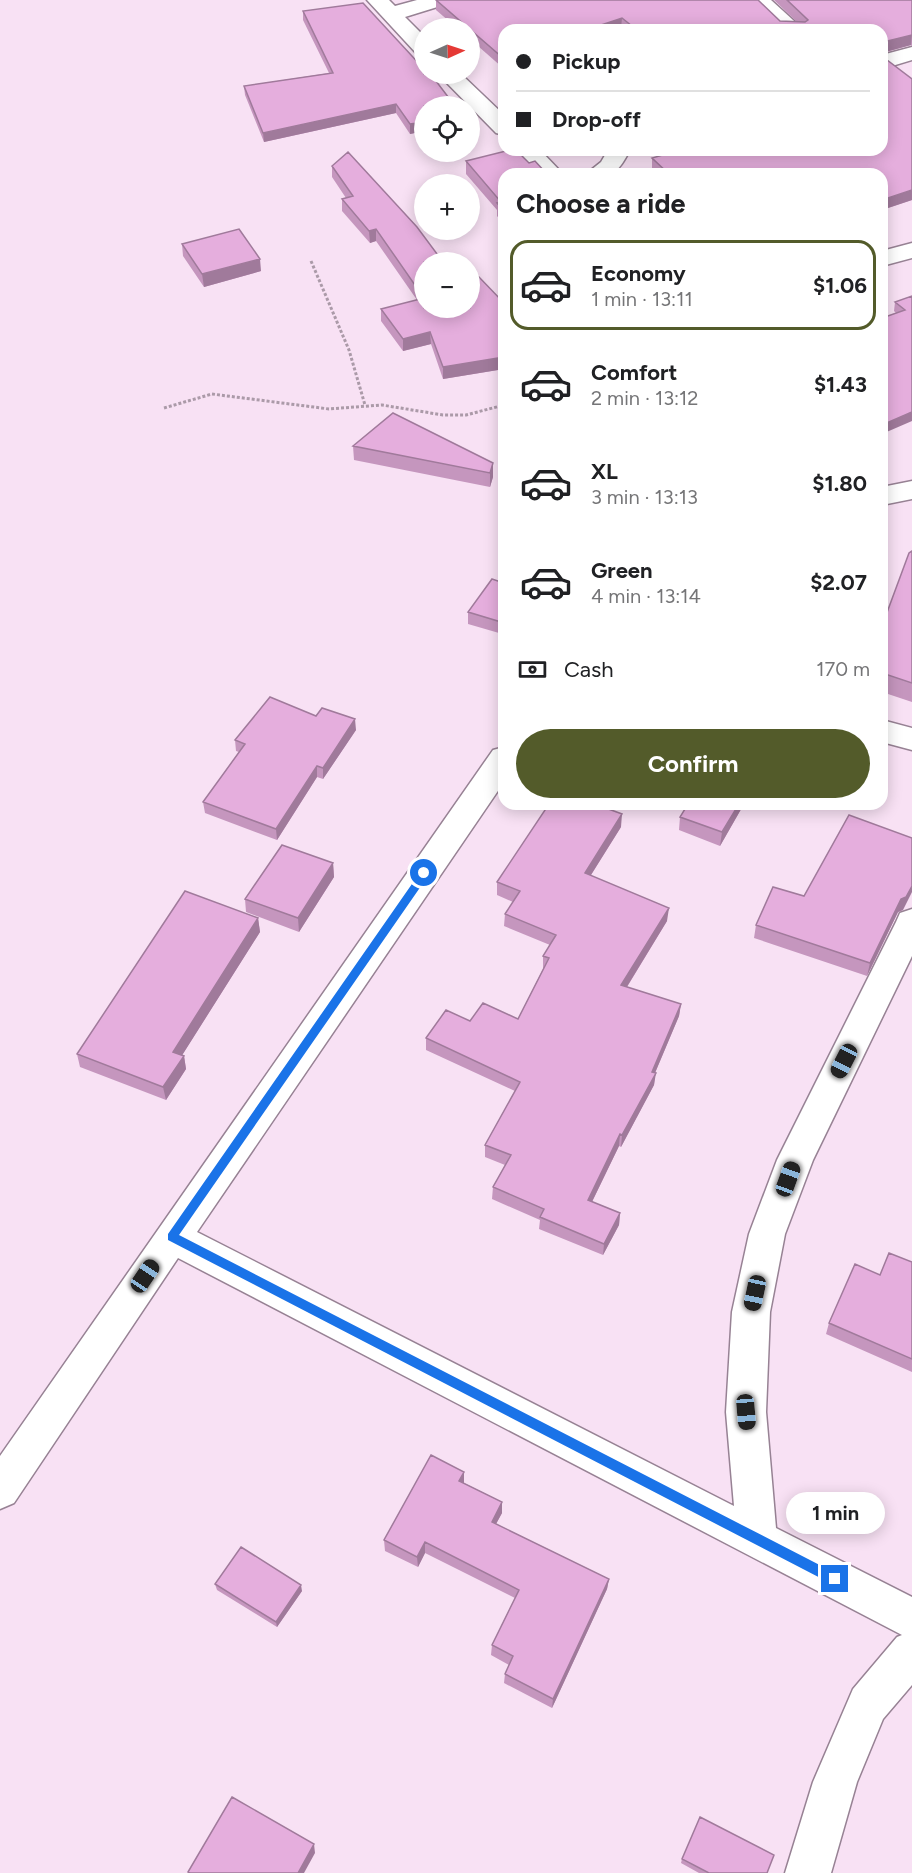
<!DOCTYPE html>
<meta charset="utf-8">
<style>
:root{--surface:#fff;--page:#f6f6f6;--text:#202124;--muted:#757577;--line:#e0e0e0;--accent:#535b2a}
body{margin:0;font-family:Figtree,sans-serif;background:var(--page);color:var(--text);height:100vh;display:flex;flex-direction:column;font-size:22px;white-space:nowrap}
*{box-sizing:border-box;margin:0}
p{font-size:20px;color:var(--muted)}
.icon{flex:none;width:33px;height:33px;fill:none;stroke:currentColor;stroke-width:2;stroke-linecap:round;stroke-linejoin:round}
.map{position:relative;flex:1;overflow:hidden}
.side{position:absolute;left:498px;top:168px;width:390px;height:642px;display:flex;flex-direction:column;background:var(--surface);border-radius:18px;box-shadow:0 3px 15px #0003}
.side>*{flex:none}
.hud{position:absolute;left:498px;top:24px;width:390px;height:132px;border-radius:18px;box-shadow:0 3px 15px #0003;display:grid;align-content:center;height:132px;padding:0 18px;background:var(--surface)}
.needle{width:39px;rotate:87deg}
.fabs{position:absolute;left:414px;top:18px;display:grid;gap:12px}
.fabs a{display:grid;place-items:center;width:66px;height:66px;border-radius:50%;background:var(--surface);box-shadow:0 3px 15px #0003;font-size:30px}
.end{position:absolute;width:27px;height:27px;margin:-14px;border:8px solid #1a73e8;background:#fff;box-shadow:0 0 0 3px #fff}
.from{border-radius:50%}
.bubble{position:absolute;height:42px;border-radius:21px;background:var(--surface);box-shadow:0 3px 15px #0003;font-size:20px;font-weight:700;line-height:42px;text-align:center}
.car{position:absolute;width:18px;height:36px;margin:-18px -9px;border-radius:8px;box-shadow:0 0 4px 2px #0007;background:linear-gradient(#222 24%,#8ab4d8 0 40%,#222 0 76%,#8ab4d8 0 86%,#222 0)}
.hud b{display:flex;align-items:center;gap:21px;height:57px;font-size:22px}
.hud b+b{border-top:2px solid var(--line)}
.hud i{width:15px;height:15px;background:var(--text)}
ul{padding:0;list-style:none}
li{display:flex;align-items:center;gap:18px;height:90px;margin:0 12px 9px;padding:0 6px;border:3px solid transparent;border-radius:18px}
li div{flex:1}
li b{display:block;font-size:22px}
li em{font-style:normal;font-weight:700}
li.selected{border-color:var(--accent)}
li>.icon{width:54px;height:54px;stroke-width:1.5}
h2{padding:0 18px;font-size:27px;line-height:72px}
.pay{display:flex;align-items:center;gap:15px;height:66px;padding:0 18px;font-size:22px}
.pay p{margin-inline-start:auto}
.action{display:flex;gap:12px;margin-top:auto;padding:12px 18px}
.action a{flex:1;height:69px;border-radius:36px;background:var(--accent);color:#fff;font-size:24px;font-weight:700;line-height:69px;text-align:center}
.map>svg:first-child{display:block}
.lines{fill:none;stroke-linecap:round;stroke-linejoin:round}
.street-casing{stroke:#978294;stroke-width:3}
.path{stroke:#ab9aa8;stroke-width:3;stroke-dasharray:3 2;stroke-linecap:butt}
.street{fill:#fff;fill-rule:evenodd}
.wall{fill:#c596be}
.shaded-wall{fill:#a07a9b}
.building{fill:#e5aedd;stroke:#a07a9b;stroke-width:1.5}
.route{fill:#1a73e8}
</style>
<div class="map">
<svg width="912" height="1873" viewBox="0 0 912 1873">
<rect width="100%" height="100%" fill="#f8e1f4"/>
<g class="lines">
<defs>
<path id="street" d="M367 0H389L395 6 417 0H450L447 4 405 17 424 36V54L416 53Z
M749 0H771L804 30H780Z
M912 47V60L882 69V55Z
M438 74H461L504 115V135L496 133Z
M516 150H540L563 174H538Z
M608 150H630C616 176 615 174 586 174L601 162Z
M912 243V258L882 266V251Z
M912 481V499L882 505V487Z
M882 720 912 728V750L882 742Z
M504 747V782L197 1232 734 1506 726 1412 732 1312 749 1234 777 1160 896 922 900 913 912 909V956L813 1160 785 1234 770 1312 766 1412 776 1528 912 1597V1685L883 1719 857 1782 831 1873H785L813 1782 853 1689 897 1637 902 1635 178 1258 14 1503 0 1509V1456L493 750Z"/>
</defs>
<use href="#street" class="street-casing"/>
<path class="path" d="M311 261 349 350 365 405
M164 408 212 394 329 409 382 405 443 415H466L504 405"/>
<use href="#street" class="street"/>
</g>
<path class="wall" d="M436 0 797 22 774 0H912V46L911 45 882 53V30H623L621 28 504 30V68H503L470 39V28H457L436 10Z
M303 11 424 106V131L410 134 396 113 264 142 245 95 244 86 329 73 303 20Z
M882 60 912 79V200L882 210V174H657L652 168V158L882 150Z
M466 161 504 174V224L497 216V210L466 174Z
M332 166 417 227 424 308 504 303V369L443 379 431 344 403 351 381 321V309L417 300 376 241 370 243 342 211V199L346 198 332 177Z
M182 244 261 271 204 287 183 256Z
M912 296 882 434V318L896 313 894 311 895 302Z
M353 446 493 463V477L490 487 354 460Z
M912 551V702L882 692V626Z
M504 583V639L499 637V633L468 624V612Z
M316 716 356 730 323 779 317 777 277 840 205 813 203 802 239 752 236 751 235 740Z
M688 804H744L720 846 679 830 680 817Z
M621 827 591 875 667 921 627 987 681 1004 679 1016 655 1073 654 1085 621 1147 619 1146 592 1202 620 1213 619 1225 603 1255 539 1229 540 1220 492 1199 493 1187 505 1165 485 1157V1145L515 1091 426 1050V1038L470 1021 518 1019 543 969V956L550 945 504 926 505 914 513 902 497 895V882Z
M333 863 334 877 299 932 246 912 245 899Z
M804 896 903 910 898 912 867 976 754 938 756 925Z
M258 918 260 932 182 1055 184 1056 186 1069 166 1100 80 1067 77 1054Z
M912 1262V1372L826 1334 829 1323 880 1275Z
M464 1483 502 1502V1513L496 1524 609 1579 607 1589 552 1708 504 1683 505 1674 509 1665 491 1655 492 1645 515 1598 425 1553 418 1567 385 1551 384 1540Z
M215 1584 302 1591 277 1627 217 1590Z
M682 1859 767 1873H699L681 1863Z"/>
<path class="shaded-wall" d="M622 18 621 28 616 30H586Z
M912 35 911 45 882 53V46L883 42Z
M503 58H504V68H503Z
M396 104V113L264 142 263 133Z
M424 122V131L410 134V124Z
M912 190V200L882 210V200Z
M376 229V241L370 243 369 231Z
M260 259 261 271 204 287 202 274Z
M430 332 431 344 403 351V339Z
M504 357V369L443 379V367Z
M912 412V421L882 434V425Z
M493 463V477L490 487V473Z
M355 719 356 730 323 779V768Z
M317 766V777L277 840 276 829Z
M739 804H744L720 846 722 832Z
M622 814 621 827 584 886 585 873Z
M333 863 334 877 299 932 298 918Z
M912 886V892L903 910 898 912 867 976 870 963 901 899Z
M669 908 667 921 620 998 621 985Z
M258 918 260 932 176 1065 173 1052Z
M681 1004 679 1016 652 1080 656 1073 654 1085 621 1147 622 1135 652 1072Z
M184 1056 186 1069 166 1100 163 1087Z
M620 1134 619 1146 587 1212 588 1200Z
M620 1213 619 1225 603 1255 604 1244Z
M464 1472V1483L459 1492V1481Z
M502 1502V1513L491 1533 492 1522Z
M425 1542V1553L418 1567 417 1557Z
M609 1579 607 1589 552 1708 553 1699Z
M301 1585 302 1591 277 1627 276 1622Z
M314 1844 315 1853 304 1873H298Z"/>
<path class="building" d="M436 0H758L780 21 805 22 808 20 787 0H912V35L883 42 882 46V30H637L622 18 586 30H504V58H503Z
M363 3 424 69V74H429L436 81 455 106H424V122L410 124 396 104 263 133 244 86 333 73 303 11Z
M882 58V60H887L912 79V190L882 200V174H669L652 158 680 150H882Z
M510 150H516L529 163 535 161 547 174H504V211L497 203 501 202 466 161Z
M348 152 417 227 443 262H424V308H470V279L479 277 504 303V357L443 367 430 332 403 339 381 309 424 298 376 229 369 231 342 199 353 196 332 166Z
M239 229 260 259 202 274 182 244Z
M912 296V412L882 425V367L883 366 882 365V318L905 310 895 302Z
M393 413 493 463 490 473 353 446Z
M912 551V683L882 673V626L909 553Z
M492 579 504 583V627L499 625 501 622 468 612Z
M270 697 316 716 322 708 355 719 323 768 317 766 276 829 203 802 245 744 235 740Z
M549 804H595L622 814 585 873 669 908 621 985 681 1004 652 1072 656 1073 622 1135 620 1134 588 1200 620 1213 604 1244 540 1217 544 1209 493 1187 511 1155 485 1145 520 1082 426 1038 446 1010 470 1021 483 1003 518 1019 549 958 543 956 556 935 505 914 520 891 497 882Z
M688 804H739L722 832 680 817Z
M849 815 912 838V886L906 897 901 899 870 963 756 925 773 887 804 896Z
M282 845 333 863 298 918 245 899Z
M185 891 258 918 173 1052 184 1056 163 1087 77 1054Z
M889 1253 912 1262V1359L829 1323 855 1264 880 1275Z
M431 1455 464 1472 459 1481 502 1502 492 1522 609 1579 553 1699 505 1674 513 1656 492 1645 519 1590 425 1542 417 1557 384 1540Z
M241 1547 301 1585 276 1622 215 1584Z
M232 1797 314 1844 298 1873H190L188 1872Z
M700 1817 774 1855 767 1873H709L682 1859Z"/>
<path class="route" d="M424 870 428 871V876L179 1235 839 1575V1583H830L168 1240V1234L421 871Z"/>
</svg>
<div class="fabs">
<a><svg class="needle" viewBox="-14 -14 28 28"><path d="M0-13l5 13h-10z" fill="#e53935"/><path d="M0 13l5-13h-10z" fill="#757577"/></svg></a>
<a><svg class="icon" aria-label="locate" viewBox="0 0 24 24"><circle cx="12" cy="12" r="6"/><path d="M12 2v4M12 18v4M2 12h4M18 12h4"/></svg></a>
<a>+</a>
<a>−</a>
</div>
<i class="end from" style="left:424px;top:873px"></i>
<i class="end" style="left:835px;top:1579px"></i>
<div class="bubble" style="left:786px;top:1492px;width:99px">1 min</div>
<i class="car" style="left:844px;top:1061px;rotate:207deg"></i>
<i class="car" style="left:788px;top:1179px;rotate:20deg"></i>
<i class="car" style="left:145px;top:1276px;rotate:34deg"></i>
<i class="car" style="left:755px;top:1293px;rotate:192deg"></i>
<i class="car" style="left:746px;top:1412px;rotate:175deg"></i>
<div class="hud">
<b><i class="from"></i>Pickup</b>
<b><i></i>Drop-off</b>
</div>
<section class="side">
<h2>Choose a ride</h2>
<ul>
<li class="selected"><svg class="icon" aria-label="car" viewBox="0 0 24 24"><path d="M5 17H2v-5l4-1 3-4h7l3 4 3 1v5h-3M9 17h6M6 11h13"/><circle cx="7" cy="17" r="2"/><circle cx="17" cy="17" r="2"/></svg><div><b>Economy</b><p>1 min · 13:11</p></div><em>$1.06</em></li>
<li><svg class="icon" aria-label="car" viewBox="0 0 24 24"><path d="M5 17H2v-5l4-1 3-4h7l3 4 3 1v5h-3M9 17h6M6 11h13"/><circle cx="7" cy="17" r="2"/><circle cx="17" cy="17" r="2"/></svg><div><b>Comfort</b><p>2 min · 13:12</p></div><em>$1.43</em></li>
<li><svg class="icon" aria-label="car" viewBox="0 0 24 24"><path d="M5 17H2v-5l4-1 3-4h7l3 4 3 1v5h-3M9 17h6M6 11h13"/><circle cx="7" cy="17" r="2"/><circle cx="17" cy="17" r="2"/></svg><div><b>XL</b><p>3 min · 13:13</p></div><em>$1.80</em></li>
<li><svg class="icon" aria-label="car" viewBox="0 0 24 24"><path d="M5 17H2v-5l4-1 3-4h7l3 4 3 1v5h-3M9 17h6M6 11h13"/><circle cx="7" cy="17" r="2"/><circle cx="17" cy="17" r="2"/></svg><div><b>Green</b><p>4 min · 13:14</p></div><em>$2.07</em></li>
</ul>
<div class="pay"><svg class="icon" aria-label="cash" viewBox="0 0 24 24"><path d="M3 7h18v10H3z"/><circle cx="12" cy="12" r="2"/></svg>Cash<p>170 m</p></div>
<div class="action"><a>Confirm</a></div>
</section>
</div>
